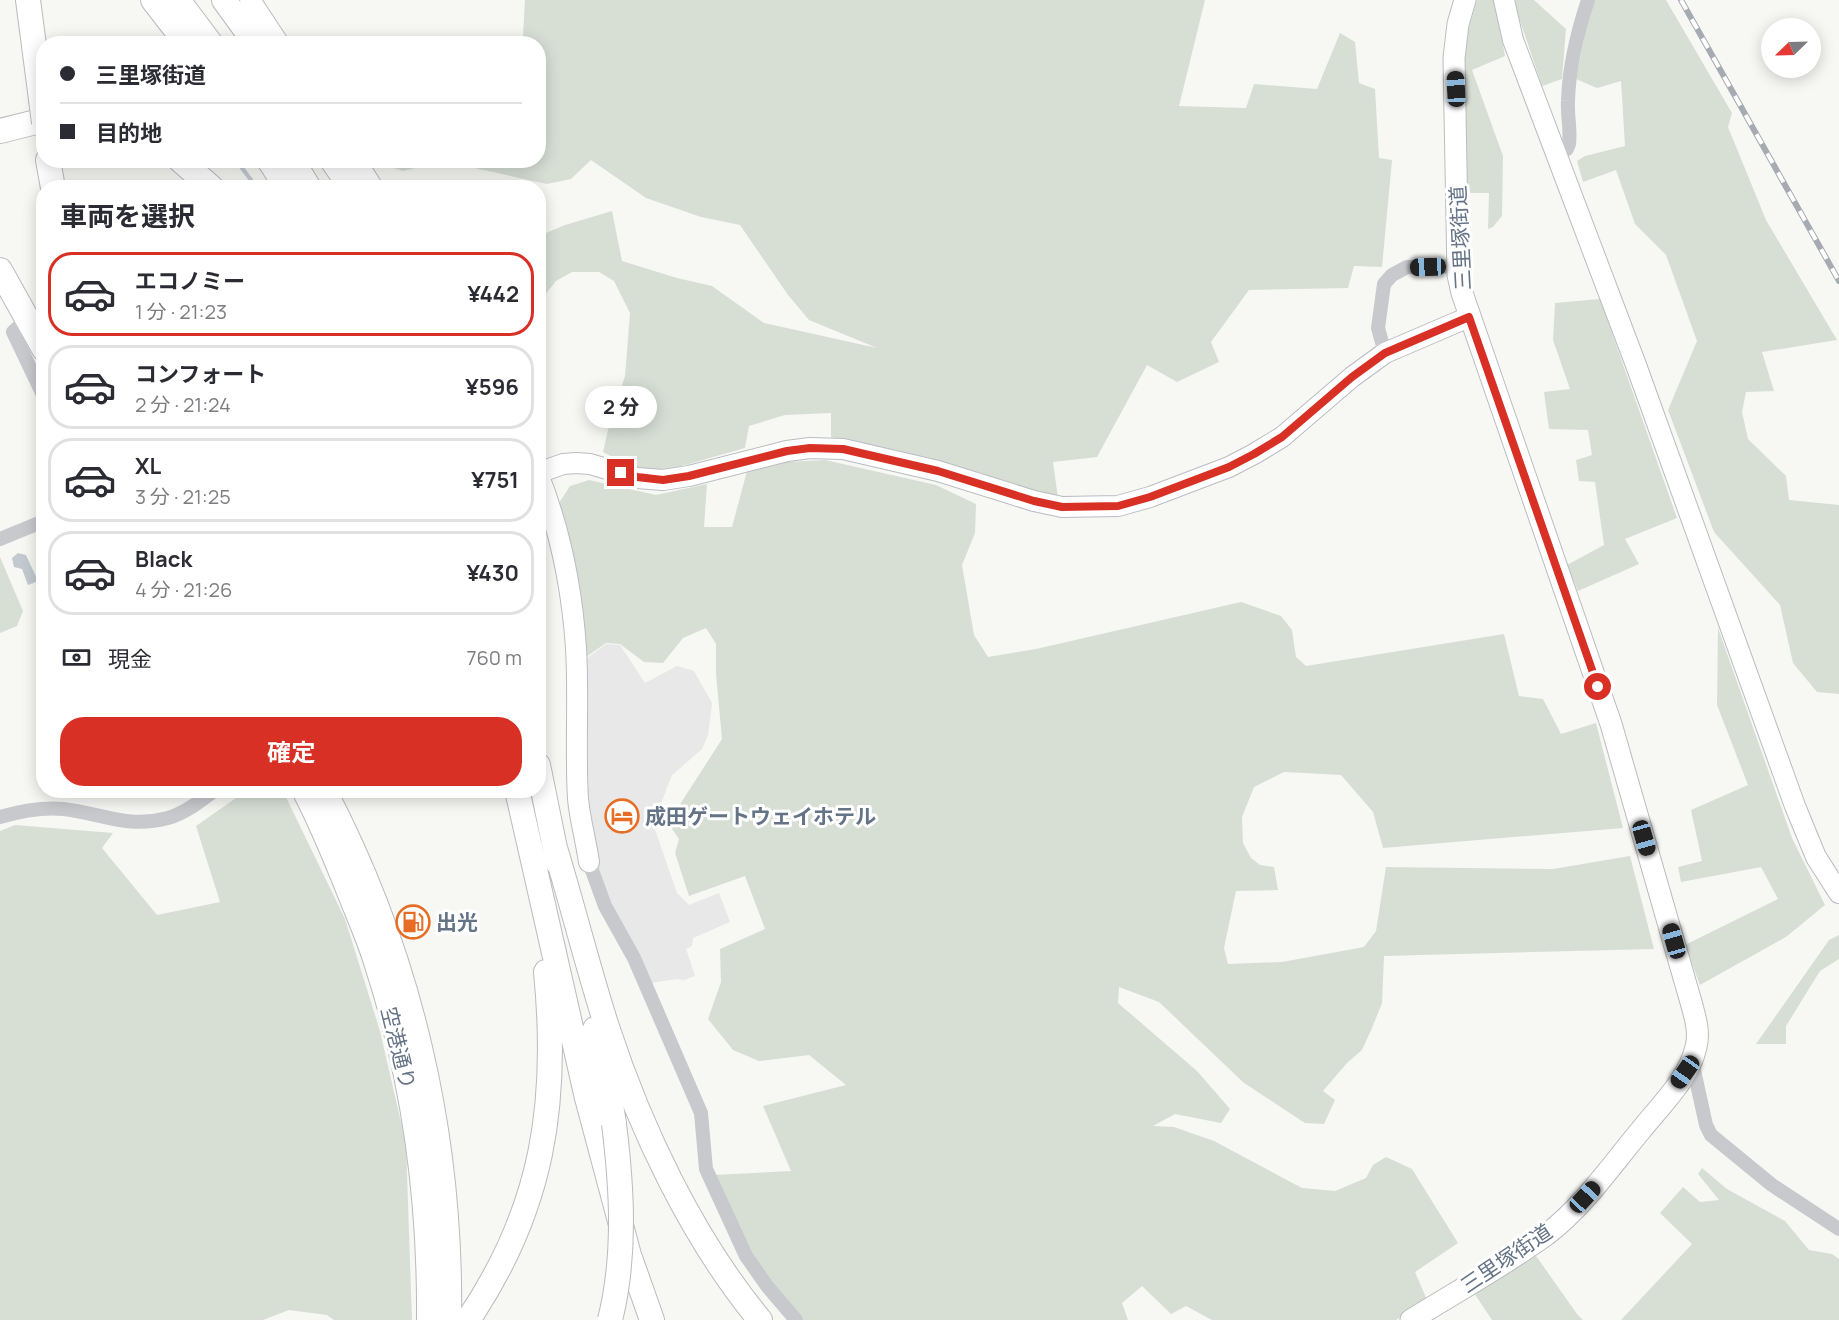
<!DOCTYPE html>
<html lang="ja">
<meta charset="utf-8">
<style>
:root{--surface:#fff;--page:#f2f2f3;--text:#2b2b33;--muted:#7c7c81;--line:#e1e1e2;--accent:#d93025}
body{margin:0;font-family:Manrope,"Noto Sans JP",sans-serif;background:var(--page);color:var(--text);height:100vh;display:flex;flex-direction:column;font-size:22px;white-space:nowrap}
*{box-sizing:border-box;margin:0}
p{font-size:20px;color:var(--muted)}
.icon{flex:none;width:33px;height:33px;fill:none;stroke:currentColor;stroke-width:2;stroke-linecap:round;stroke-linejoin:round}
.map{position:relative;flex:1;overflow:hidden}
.side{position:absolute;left:36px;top:180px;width:510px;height:618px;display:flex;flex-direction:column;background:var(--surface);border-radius:24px;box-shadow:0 3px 15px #0003}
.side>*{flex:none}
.top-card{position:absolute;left:36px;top:36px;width:510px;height:132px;border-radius:24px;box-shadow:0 3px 15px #0003;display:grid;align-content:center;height:132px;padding:0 24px;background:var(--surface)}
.needle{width:39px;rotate:247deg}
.controls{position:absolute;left:1761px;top:18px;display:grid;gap:12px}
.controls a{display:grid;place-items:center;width:60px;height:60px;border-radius:50%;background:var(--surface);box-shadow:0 3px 15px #0003;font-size:30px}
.end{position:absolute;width:27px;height:27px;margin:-14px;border:8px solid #d93025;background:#fff;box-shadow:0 0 0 3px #fff}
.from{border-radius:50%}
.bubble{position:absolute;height:42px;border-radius:21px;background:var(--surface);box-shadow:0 3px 15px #0003;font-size:20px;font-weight:700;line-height:42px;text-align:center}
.car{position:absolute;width:18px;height:36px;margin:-18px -9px;border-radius:8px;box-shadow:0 0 4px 2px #0007;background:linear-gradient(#222 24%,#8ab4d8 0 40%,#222 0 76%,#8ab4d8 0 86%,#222 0)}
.top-card b{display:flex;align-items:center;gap:21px;height:57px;font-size:22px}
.top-card b+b{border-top:2px solid var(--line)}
.top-card i{width:15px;height:15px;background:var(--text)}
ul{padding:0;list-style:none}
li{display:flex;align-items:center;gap:18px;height:84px;margin:0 12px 9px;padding:0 12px;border:3px solid var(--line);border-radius:24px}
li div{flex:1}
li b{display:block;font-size:22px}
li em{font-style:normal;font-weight:700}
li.current{border-color:var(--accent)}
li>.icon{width:54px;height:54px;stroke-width:1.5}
h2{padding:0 24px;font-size:27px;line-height:72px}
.pay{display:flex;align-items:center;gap:15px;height:66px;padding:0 24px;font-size:22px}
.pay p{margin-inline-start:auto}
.primary-button{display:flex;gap:12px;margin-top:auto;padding:12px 24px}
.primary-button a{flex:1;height:69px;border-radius:24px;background:var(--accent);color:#fff;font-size:24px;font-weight:700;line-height:69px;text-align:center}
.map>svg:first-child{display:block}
.built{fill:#e7e8e7}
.green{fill:#d7dfd5}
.water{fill:#c2cad0}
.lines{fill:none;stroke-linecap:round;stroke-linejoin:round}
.stream{stroke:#c2cad0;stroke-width:4}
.secondary-casing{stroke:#b9bcc2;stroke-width:22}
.primary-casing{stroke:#b9bcc0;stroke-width:23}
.highway-casing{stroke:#b9bbbf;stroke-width:26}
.street{stroke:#c7c9cd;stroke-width:14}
.secondary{stroke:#fff;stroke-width:20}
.primary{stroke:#fff;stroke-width:21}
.highway{stroke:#fff;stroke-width:24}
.rail-casing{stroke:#a6abb2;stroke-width:6}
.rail{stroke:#fff;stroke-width:4;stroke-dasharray:11;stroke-linecap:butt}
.highway-bridge-casing{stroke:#b9bbbf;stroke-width:26;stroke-linecap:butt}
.highway-bridge{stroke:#fff;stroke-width:24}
.route{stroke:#d93025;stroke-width:8}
.labels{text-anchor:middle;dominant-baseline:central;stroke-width:6;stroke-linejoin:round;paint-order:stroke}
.street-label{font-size:21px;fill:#657386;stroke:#fff}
.poi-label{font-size:21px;font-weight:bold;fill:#657386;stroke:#fff;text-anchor:start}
</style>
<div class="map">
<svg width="1839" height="1320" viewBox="0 0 1839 1320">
<rect width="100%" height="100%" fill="#f7f7f4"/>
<path class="built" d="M606 644 620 645 645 683 677 666 694 671 712 703 708 735 702 749 672 775 653 824 677 893 689 905 719 893 730 922 693 938 692 946 686 949 695 976 684 980 677 979 651 983 620 927 598 872 586 808 583 661Z"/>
<path class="green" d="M525 0H1205L1179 106 1246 108 1254 84 1317 89 1340 33 1355 42 1359 83 1375 89 1379 158 1392 160 1382 267 1354 266 1348 288 1249 290 1211 342 1219 362 1177 382 1147 365 1097 457 1053 462 1058 498 977 472 831 437V413L785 415 749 426 745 448 664 471 641 472 603 452 608 430 625 376 630 313 614 281 599 272H572L556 281 544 296 539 298V236L565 225 612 211 622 261 677 278 712 286 764 323 877 348 809 320 788 295 740 225 701 217 646 198 591 160 571 179 547 184 443 161 403 171 378 163 376 161 538 160 539 116 546 112 539 88 538 44 525 43 523 36Z
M1477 0H1495L1505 56 1472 70 1503 156 1502 216 1493 227 1488 229 1489 193H1464L1463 68 1466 38Z
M1513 0H1534L1566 29 1562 79 1542 86Z
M1594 0H1666L1732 113 1728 127 1766 220 1837 340 1762 352 1774 391 1746 392 1742 412 1748 439 1786 476 1789 500 1839 505V694L1817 692 1793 663 1780 605 1714 532 1668 410 1697 341 1666 255 1635 224 1616 170 1583 182 1577 161 1585 156 1625 146 1621 81 1597 88 1576 79 1590 7Z
M1600 299 1677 518 1625 539 1639 564 1578 591 1567 565 1604 545 1595 482 1579 481 1576 460 1592 455 1588 430 1549 429 1544 392 1570 389 1553 340 1555 303Z
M825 460 936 485 976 504 975 533 962 565 974 635 988 657 1036 649 1241 602 1281 616 1292 630 1296 657 1306 666 1504 634 1519 696 1543 699 1561 734 1596 723 1623 828 1383 848 1373 812 1341 775 1284 772 1254 787 1242 817 1243 843 1251 858 1260 865 1274 867 1278 890 1236 891 1224 948 1228 964 1282 962 1364 947 1376 931 1386 867 1553 869 1630 856 1654 949 1384 956 1382 1003 1372 1028 1362 1050 1347 1063 1323 1091 1335 1100 1324 1124 1305 1123 1244 1083 1159 1002 1119 987 1118 1003 1197 1071 1230 1109 1221 1123 1175 1114 1153 1126 1174 1127 1214 1141 1302 1188 1335 1191 1366 1178 1373 1165 1386 1157 1412 1169 1458 1243 1415 1272 1427 1300 1396 1320H1212L1186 1306 1171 1314 1142 1286 1122 1303 1128 1320H803L786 1304 758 1268 714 1175 791 1171 763 1106 846 1085 809 1055 759 1061 733 1050 708 1019 721 982 720 949 765 929 745 876 689 896 675 853 679 839 668 823 722 739 716 674V644L706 628 683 638 663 663 644 662 620 644 606 643 586 657 559 503 570 486 589 480 656 495 707 484 704 527H732L747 471 785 462Z
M0 557 23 611 17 626 0 633Z
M1718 628 1792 838 1825 905 1786 937 1700 985 1685 945 1778 899 1761 867 1681 882 1678 867 1702 861 1691 810 1748 785 1717 705Z
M246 791H283L345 919 380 1031 406 1144 412 1320H334L327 1315 289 1310 263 1320H0V831L15 825 113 833 102 848 157 915 220 902 196 826Z
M1839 935V959L1820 971 1786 1026V1044H1756L1829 940Z
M1702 1168 1727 1189 1785 1221 1809 1250 1832 1254 1839 1259V1320H1621L1692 1244 1660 1213 1683 1187 1700 1202 1719 1200 1698 1174Z
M1534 1253 1577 1314 1583 1320H1492L1472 1290Z"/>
<path class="water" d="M18 553 26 555 38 581 28 585 22 569 14 567 12 558Z"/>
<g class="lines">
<path class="stream" d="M236 160 257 188"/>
<defs>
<path id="secondary" d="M250 0 279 44
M1504 0 1513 40 1636 365 1795 806 1816 857 1839 893
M355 160 373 188
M538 473 563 464 576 463 590 464 637 478 663 480 689 476 787 451 810 448 843 449 938 471 1034 501 1062 507 1118 506 1150 497 1229 467 1254 454 1282 437 1352 377 1385 353 1469 317
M538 474C560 529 572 589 576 648 579 698 575 749 578 799 580 820 586 841 589 862"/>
<path id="primary" d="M1411 1320C1456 1292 1503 1266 1546 1235 1583 1207 1611 1166 1641 1130 1660 1106 1689 1079 1696 1047 1700 1032 1695 1017 1691 1002L1611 724 1462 293 1458 275 1454 58 1458 24 1465 0"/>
<path id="highway" d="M28 0 41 99
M153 0 187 44
M178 0 211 44
M224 0 256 44
M0 131 44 120
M48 160 53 188
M180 160 212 188
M269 160 287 188
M292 160 309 188
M332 160 351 188
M0 270 44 349
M538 765 558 863
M304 790C322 824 336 859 350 894 359 917 369 939 376 962 414 1078 430 1198 429 1320
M324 790C410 954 452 1135 449 1320
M517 790 587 1098 629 1255 652 1320
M555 848C573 907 588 968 607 1027 640 1128 692 1238 760 1320
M595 1029 610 1098 614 1124
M468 1320C543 1209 559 1104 546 972"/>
</defs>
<use href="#secondary" class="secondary-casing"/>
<use href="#primary" class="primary-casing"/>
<use href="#highway" class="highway-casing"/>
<path class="street" d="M1556 156 1567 149 1569 144C1571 130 1567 115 1568 101 1569 67 1577 33 1588 0
M26 320 13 332 44 397
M1385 353 1378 328 1384 284 1392 275 1407 267 1458 266
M0 539 44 521
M0 817C21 811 42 807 63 809 101 813 127 829 168 818 185 813 201 801 215 790
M589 862 605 906 634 958 701 1113 706 1169 746 1256 767 1286 796 1320
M1692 1061 1706 1125 1711 1135 1772 1185 1839 1229"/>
<use href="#secondary" class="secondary"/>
<use href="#primary" class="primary"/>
<use href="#highway" class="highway"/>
<defs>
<path id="rail" d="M1681 0 1839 281"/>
</defs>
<use href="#rail" class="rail-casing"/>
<use href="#rail" class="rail"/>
<defs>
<path id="highway-bridge" d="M41 99 44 123
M610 1320C626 1256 622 1188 614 1124"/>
</defs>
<use href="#highway-bridge" class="highway-bridge-casing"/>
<use href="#highway-bridge" class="highway-bridge"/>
</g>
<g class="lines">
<path class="route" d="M621 473 637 477 663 480 689 476 787 451 810 448 843 449 938 471 1034 501 1062 507 1118 506 1150 497 1229 467 1254 454 1282 437 1352 377 1385 353 1469 317 1598 687"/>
</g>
<defs>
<symbol id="hotel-ring" viewBox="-11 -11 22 22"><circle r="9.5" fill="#fff" stroke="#e76d24" stroke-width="1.5"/><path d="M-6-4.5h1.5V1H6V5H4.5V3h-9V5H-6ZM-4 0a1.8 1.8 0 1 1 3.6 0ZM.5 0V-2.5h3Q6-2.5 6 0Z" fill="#e76d24"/></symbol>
<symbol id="fuel-ring" viewBox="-11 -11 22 22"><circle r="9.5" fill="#fff" stroke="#e76d24" stroke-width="1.5"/><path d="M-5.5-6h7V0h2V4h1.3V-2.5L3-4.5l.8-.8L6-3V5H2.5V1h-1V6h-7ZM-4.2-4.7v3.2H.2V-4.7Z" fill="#e76d24"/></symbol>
</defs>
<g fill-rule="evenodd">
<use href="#hotel-ring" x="603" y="797" width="38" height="38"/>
<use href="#fuel-ring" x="394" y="903" width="38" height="38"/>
</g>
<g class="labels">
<g class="street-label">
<text transform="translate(1460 238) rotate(-93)">三里塚街道</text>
<text transform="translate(399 1048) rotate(76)">空港通り</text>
<text transform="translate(1506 1258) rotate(-34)">三里塚街道</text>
</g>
<g class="poi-label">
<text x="645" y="816">成田ゲートウェイホテル</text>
<text x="436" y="922">出光</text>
</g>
</g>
</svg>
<div class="controls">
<a><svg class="needle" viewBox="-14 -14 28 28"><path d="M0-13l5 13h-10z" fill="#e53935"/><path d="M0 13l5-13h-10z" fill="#7c7c81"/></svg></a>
</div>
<i class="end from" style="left:1598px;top:687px"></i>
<i class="end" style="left:621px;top:473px"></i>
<div class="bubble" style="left:585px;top:386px;width:72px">2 分</div>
<i class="car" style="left:1456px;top:89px;rotate:357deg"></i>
<i class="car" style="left:1428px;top:267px;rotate:268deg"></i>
<i class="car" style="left:1644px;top:838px;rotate:164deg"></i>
<i class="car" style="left:1674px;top:941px;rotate:344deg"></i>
<i class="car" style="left:1685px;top:1072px;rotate:215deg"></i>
<i class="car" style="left:1585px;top:1197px;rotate:43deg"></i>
<div class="top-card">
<b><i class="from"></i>三里塚街道</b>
<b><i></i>目的地</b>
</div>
<section class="side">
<h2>車両を選択</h2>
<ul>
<li class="current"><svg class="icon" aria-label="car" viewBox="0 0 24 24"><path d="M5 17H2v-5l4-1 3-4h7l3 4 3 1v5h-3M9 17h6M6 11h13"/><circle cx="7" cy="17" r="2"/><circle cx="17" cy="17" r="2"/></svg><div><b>エコノミー</b><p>1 分 · 21:23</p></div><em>¥442</em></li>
<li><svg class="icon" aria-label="car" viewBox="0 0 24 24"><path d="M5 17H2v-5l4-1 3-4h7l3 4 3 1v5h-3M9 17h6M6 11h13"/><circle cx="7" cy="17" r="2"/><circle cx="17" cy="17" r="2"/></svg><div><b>コンフォート</b><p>2 分 · 21:24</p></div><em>¥596</em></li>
<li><svg class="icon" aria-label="car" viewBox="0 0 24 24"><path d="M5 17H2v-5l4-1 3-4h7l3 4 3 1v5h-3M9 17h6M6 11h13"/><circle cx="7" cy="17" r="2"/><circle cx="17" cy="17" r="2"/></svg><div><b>XL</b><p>3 分 · 21:25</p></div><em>¥751</em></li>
<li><svg class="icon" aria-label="car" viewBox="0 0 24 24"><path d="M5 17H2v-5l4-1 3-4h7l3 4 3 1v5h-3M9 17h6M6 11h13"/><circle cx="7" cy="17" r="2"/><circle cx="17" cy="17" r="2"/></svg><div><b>Black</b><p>4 分 · 21:26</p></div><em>¥430</em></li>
</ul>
<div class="pay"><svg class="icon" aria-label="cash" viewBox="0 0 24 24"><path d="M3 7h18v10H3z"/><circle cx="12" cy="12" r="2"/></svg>現金<p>760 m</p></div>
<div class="primary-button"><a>確定</a></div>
</section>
</div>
